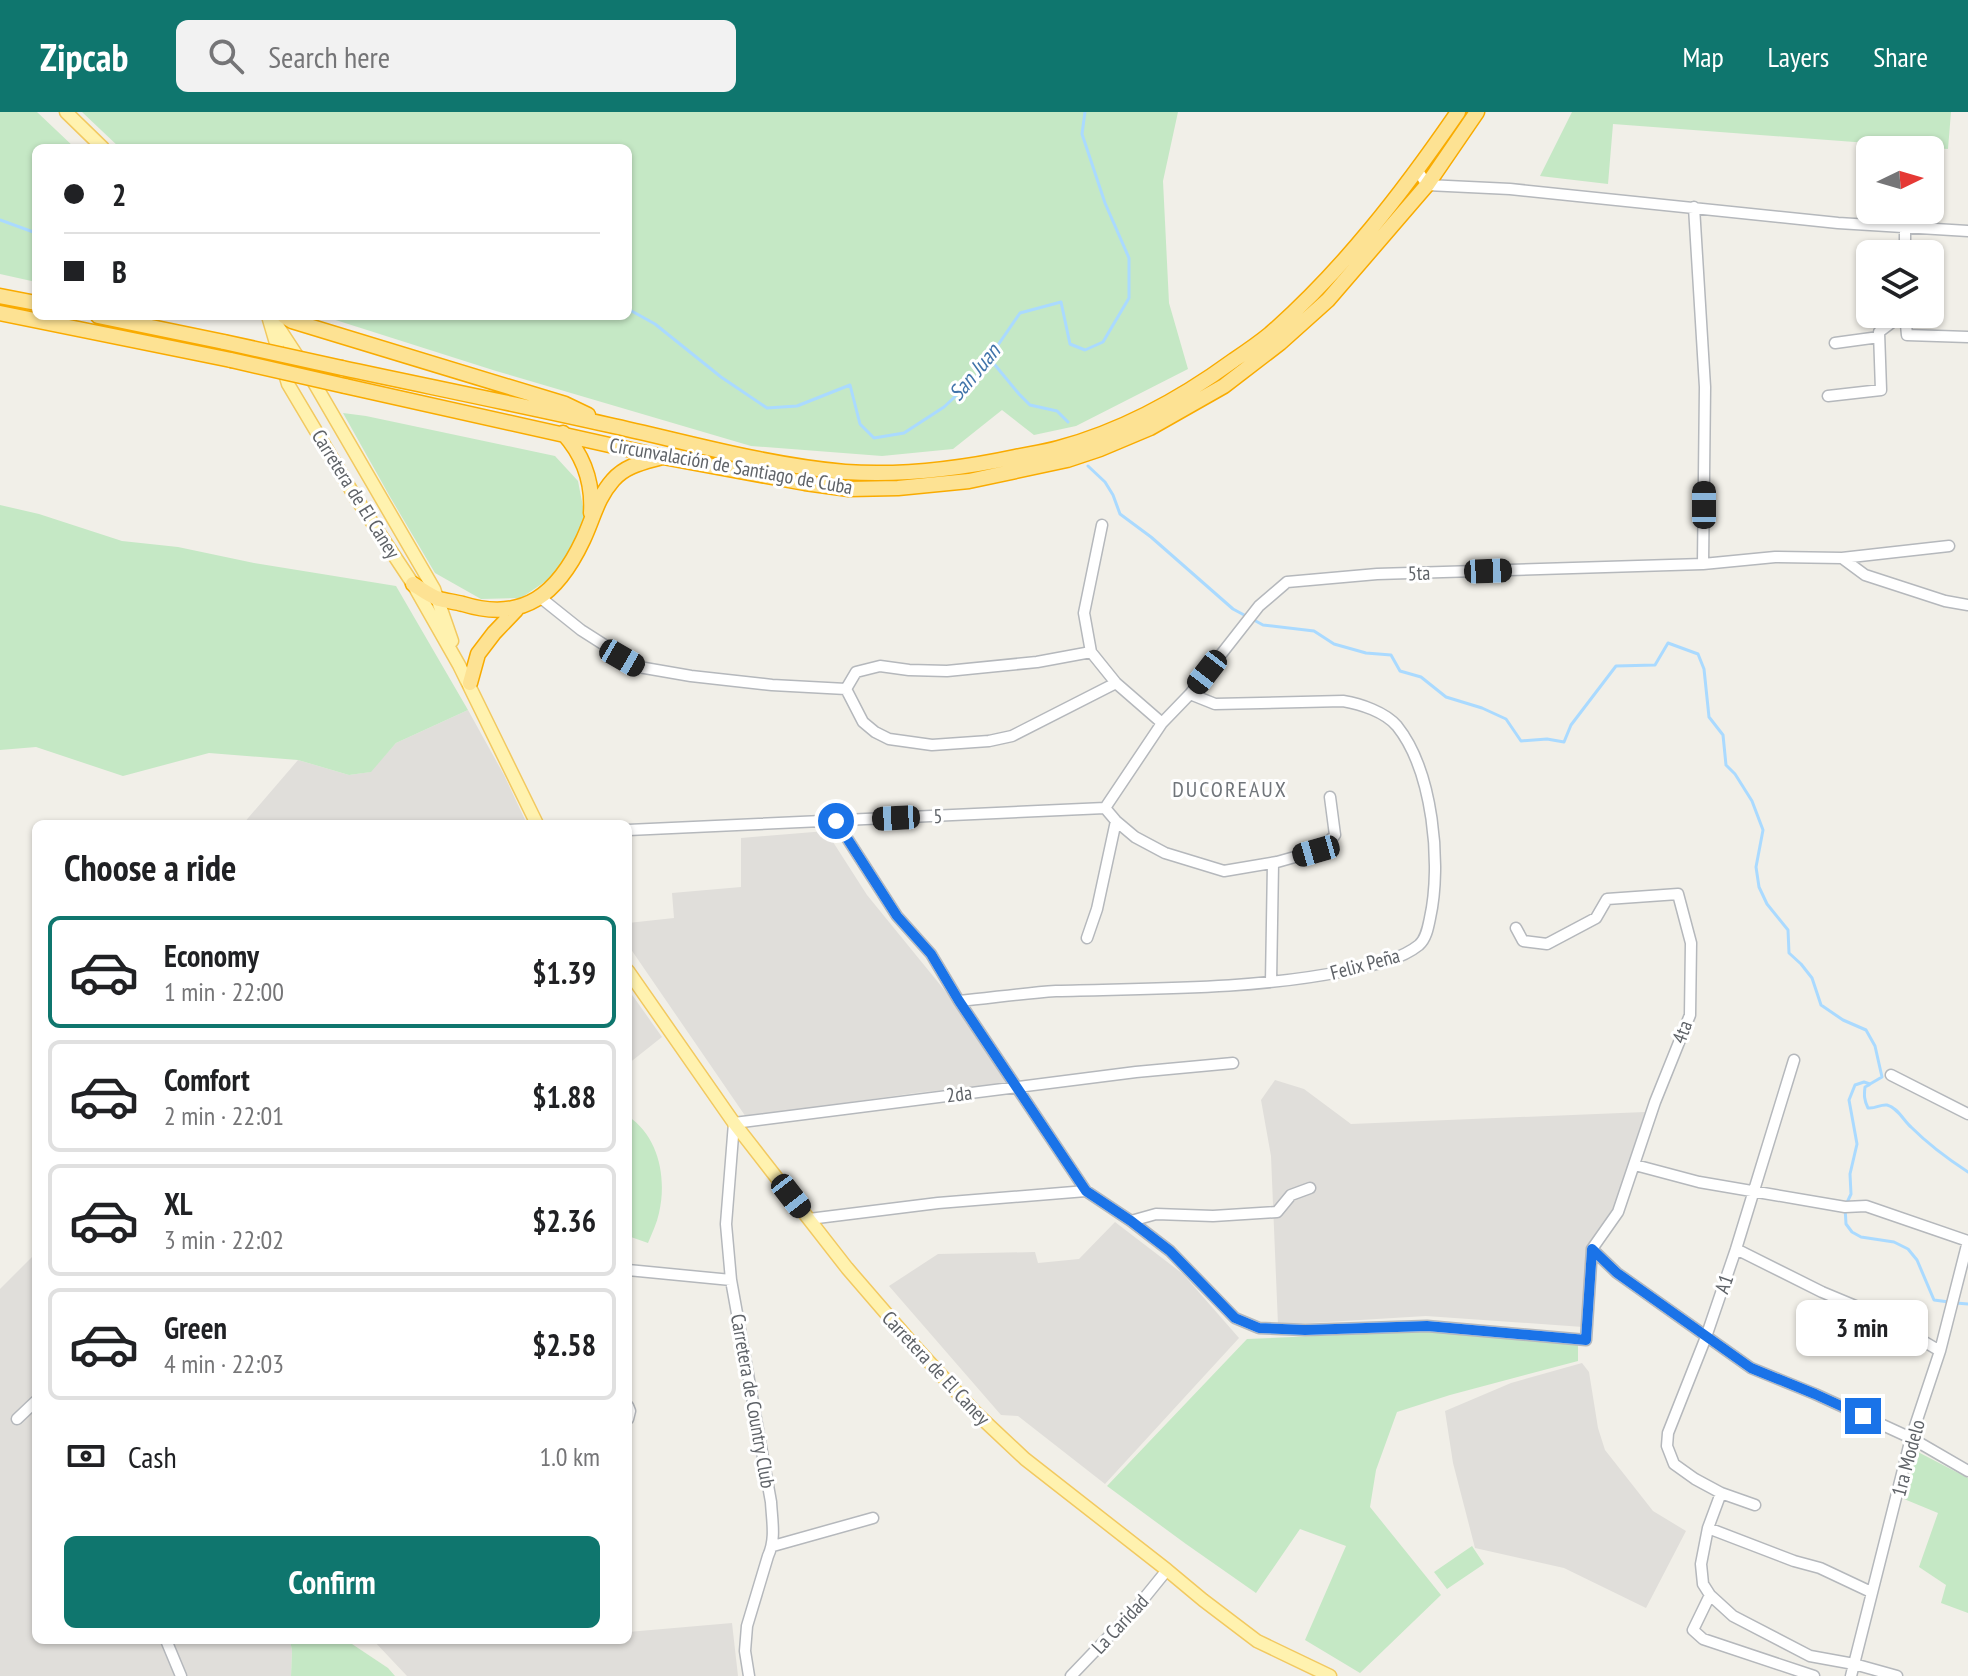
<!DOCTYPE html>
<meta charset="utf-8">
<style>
:root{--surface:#fff;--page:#f2f2f2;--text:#202124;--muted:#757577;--line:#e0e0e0;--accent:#0f766e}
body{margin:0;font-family:"PT Sans Narrow",sans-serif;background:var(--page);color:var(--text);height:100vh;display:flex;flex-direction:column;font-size:30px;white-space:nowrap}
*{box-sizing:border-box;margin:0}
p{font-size:26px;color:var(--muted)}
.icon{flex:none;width:44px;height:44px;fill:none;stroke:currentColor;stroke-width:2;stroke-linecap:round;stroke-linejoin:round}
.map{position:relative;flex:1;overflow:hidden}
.drawer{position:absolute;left:32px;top:708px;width:600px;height:824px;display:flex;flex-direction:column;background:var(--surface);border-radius:12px;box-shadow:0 2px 6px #0004}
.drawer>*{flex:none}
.top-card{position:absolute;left:32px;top:32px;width:600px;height:176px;border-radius:12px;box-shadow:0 2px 6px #0004;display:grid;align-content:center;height:176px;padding:0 32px;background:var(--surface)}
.needle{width:52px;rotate:85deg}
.fabs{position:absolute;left:1856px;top:24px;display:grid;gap:16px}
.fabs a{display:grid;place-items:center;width:88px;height:88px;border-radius:12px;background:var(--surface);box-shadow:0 2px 6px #0004;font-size:40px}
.end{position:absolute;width:36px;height:36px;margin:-18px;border:10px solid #1a73e8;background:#fff;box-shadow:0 0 0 4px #fff}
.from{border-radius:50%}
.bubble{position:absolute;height:56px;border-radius:12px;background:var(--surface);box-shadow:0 2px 6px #0004;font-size:26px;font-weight:700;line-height:56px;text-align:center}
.car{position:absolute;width:24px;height:48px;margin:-24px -12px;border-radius:10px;box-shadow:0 0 6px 2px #0007;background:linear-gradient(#222 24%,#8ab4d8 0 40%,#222 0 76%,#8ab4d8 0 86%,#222 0)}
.top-card b{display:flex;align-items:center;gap:28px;height:76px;font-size:30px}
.top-card b+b{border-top:2px solid var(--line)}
.top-card i{width:20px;height:20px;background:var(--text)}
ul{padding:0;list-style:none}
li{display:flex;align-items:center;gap:24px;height:112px;margin:0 16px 12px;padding:0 16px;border:4px solid var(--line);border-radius:12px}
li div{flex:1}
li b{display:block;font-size:30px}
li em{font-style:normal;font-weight:700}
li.current{border-color:var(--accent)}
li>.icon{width:72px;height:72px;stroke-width:1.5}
h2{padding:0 32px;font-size:36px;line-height:96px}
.pay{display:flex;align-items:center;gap:20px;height:88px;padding:0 32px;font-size:30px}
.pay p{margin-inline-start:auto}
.action{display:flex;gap:16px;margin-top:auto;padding:16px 32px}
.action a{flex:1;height:92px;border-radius:12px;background:var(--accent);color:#fff;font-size:32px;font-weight:700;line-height:92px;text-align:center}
header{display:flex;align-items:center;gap:48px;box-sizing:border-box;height:112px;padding:0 40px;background:var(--accent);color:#fff}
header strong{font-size:38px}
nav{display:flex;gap:44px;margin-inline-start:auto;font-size:28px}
.search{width:560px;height:72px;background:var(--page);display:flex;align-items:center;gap:20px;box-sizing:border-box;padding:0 28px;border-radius:12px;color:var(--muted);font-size:30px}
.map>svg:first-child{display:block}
.industrial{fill:#e0deda}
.green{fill:#c5e8c5}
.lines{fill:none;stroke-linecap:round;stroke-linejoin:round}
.stream{stroke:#aadaff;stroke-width:3}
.minor-casing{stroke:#b5b8bc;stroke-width:13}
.major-casing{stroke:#f2c960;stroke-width:15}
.highway-casing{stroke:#f9ab00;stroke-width:17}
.minor{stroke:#fff;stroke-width:10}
.major{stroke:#fff2af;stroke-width:12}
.highway{stroke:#fde293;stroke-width:14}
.highway-bridge-casing{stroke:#f9ab00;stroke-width:17;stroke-linecap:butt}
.highway-bridge{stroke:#fde293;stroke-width:14}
.route{stroke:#1a73e8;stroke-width:10}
.labels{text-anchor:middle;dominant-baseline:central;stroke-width:6;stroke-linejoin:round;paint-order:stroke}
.street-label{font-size:20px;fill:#5f6368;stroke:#fff}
.water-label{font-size:22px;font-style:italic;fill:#4174aa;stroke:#fff}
.neighbourhood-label{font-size:22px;letter-spacing:2px;fill:#70757a;stroke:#fff}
</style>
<header>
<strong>Zipcab</strong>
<div class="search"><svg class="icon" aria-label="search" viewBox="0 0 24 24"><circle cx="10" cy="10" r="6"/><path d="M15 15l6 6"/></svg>Search here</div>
<nav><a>Map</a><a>Layers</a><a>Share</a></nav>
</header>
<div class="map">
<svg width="1968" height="1564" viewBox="0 0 1968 1564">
<rect width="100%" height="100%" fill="#f1efe8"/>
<path class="industrial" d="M468 598 504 663 527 712H243L298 648 349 663 370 660 396 631Z
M826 719 867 783 955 891 1009 971 915 981 746 1005 628 833V811L674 806 672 781 741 775V726Z
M628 877 662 925 628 952Z
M1275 968 1304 977 1351 1012 1645 1000 1616 1093 1587 1134 1583 1215 1426 1204 1278 1213 1271 1044 1261 988Z
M1115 1110 1183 1162 1239 1226 1105 1372 1018 1304 1001 1303 889 1174 938 1142 1035 1140 1038 1151 1079 1147Z
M36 1141V1528H290L292 1539 291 1564H0V1177Z
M1582 1251 1589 1260 1598 1316 1605 1338 1653 1399 1686 1419 1646 1496 1564 1456 1475 1436 1453 1351 1445 1299 1511 1271Z
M732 1511 738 1564H407L373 1528H628V1520Z"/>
<path class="green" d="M0 0H37L75 36H36V170L0 162Z
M82 0H1178L1163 69 1169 191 1188 257 1076 314 1034 323 1002 298 953 337 882 344 751 334 496 259 323 204H628V36H120Z
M1572 0H1951L1948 37 1613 12 1608 72 1540 64Z
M343 301 366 304 555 344 578 369 585 405 575 434 549 467 521 486 481 487 435 461 389 383Z
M0 393 39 402 122 429 178 435 254 451 396 474 468 598 396 631 371 660 349 663 298 648 209 641 123 664 36 635 0 638Z
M628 1004C659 1025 667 1066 659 1101 657 1111 652 1121 648 1131L628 1124Z
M1427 1219 1578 1233V1249L1450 1283 1397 1300 1376 1358 1370 1395 1441 1483 1360 1561 1305 1528 1346 1434 1300 1417 1256 1481 1186 1432 1107 1374 1247 1227Z
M1918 1340 1968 1366V1501L1941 1491 1946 1473 1919 1455 1938 1401 1904 1387Z
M1472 1434 1484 1452 1447 1477 1434 1460Z
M290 1528H346L388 1556 395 1564H291L292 1539Z"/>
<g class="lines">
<path class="stream" d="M0 108 36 121
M628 197 655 212 721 265 767 296 797 294 850 273 860 312 874 326 904 321 944 295 976 265 1020 201 1061 190 1070 232 1085 238 1103 230 1129 186V146L1105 91 1082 22 1085 0
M990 247 1019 282 1030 293 1057 299 1068 310
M1088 354 1105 370 1113 383 1120 402 1151 425 1233 497 1246 504
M1252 507 1263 513 1314 519 1334 532 1366 541 1391 543 1400 559 1421 565 1446 585 1482 596 1506 607 1521 629 1547 627 1564 630 1571 613 1616 554 1655 553 1668 531 1698 542 1704 557 1709 605 1723 623 1726 653 1735 662 1752 689 1763 718 1756 755 1759 775 1767 792 1788 818 1789 841 1801 852 1812 866 1821 893 1843 908 1866 918 1875 934 1882 965 1870 972 1864 970 1855 973 1849 988 1857 1032 1850 1062 1851 1082 1845 1095 1846 1112 1852 1120 1861 1125 1894 1130 1908 1137 1917 1148 1934 1188 1949 1190
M1869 973 1865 975C1864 983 1864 988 1868 996 1876 997 1880 992 1887 993 1897 995 1904 1009 1911 1015 1928 1032 1948 1047 1968 1060
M1956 1191 1968 1192"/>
<defs>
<path id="minor" d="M1418 59 1427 73 1510 77 1838 111 1968 119
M1694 95 1705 275 1703 452
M1905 115V142
M1905 202 1907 223 1968 225
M1835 231 1879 225
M1828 284 1881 278 1879 220 1903 202
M1102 413 1084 501 1091 540 1116 571 1162 611
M1842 446 1865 463 1945 489 1968 493
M541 486 581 518 639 555 691 564 772 573 846 577
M846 577 863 610 875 620 889 627 932 633 989 629 1012 624 1116 571
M846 577 856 560 880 554 909 558 947 559 1037 550 1091 540
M1105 696 1162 611 1190 582 1259 494 1287 470 1377 462 1703 452 1775 445 1842 446 1949 434
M1105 696 1116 709 1135 725 1165 741 1224 759 1277 750 1316 739 1322 736 1335 723 1330 685
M836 709 897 804 931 842 959 889 1086 1079 1131 1109 1170 1139 1235 1206 1259 1216 1305 1218 1427 1214 1586 1228 1592 1137 1618 1100 1655 990 1690 903 1691 831 1678 782 1607 787 1596 806 1547 832 1523 829 1516 816
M628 718 1105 696
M1087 826 1097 797 1116 709
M1271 870 1273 751
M959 889C991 886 1024 881 1056 879 1153 876 1250 878 1345 859 1369 854 1399 849 1419 833 1426 827 1428 816 1430 806 1442 752 1433 659 1397 614 1385 600 1361 592 1343 589L1215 592 1190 582
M1891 963 1968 1002
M1635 1053 1699 1070 1845 1095 1866 1094 1968 1129
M809 1107 938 1091 1086 1079
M1131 1109 1156 1102 1213 1104 1277 1100 1291 1083 1310 1076
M1592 1137 1617 1161 1751 1256 1815 1282 1911 1326 1968 1359
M1736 1137 1822 1180 1882 1205 1940 1239
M628 1158 731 1168
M628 1294 630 1299 628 1307
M17 1307 36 1289
M1721 1381 1708 1416 1701 1452 1703 1472 1710 1483 1733 1504 1810 1544 1854 1552 1897 1564
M1755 1393 1721 1381 1695 1367 1674 1352 1667 1334 1668 1321 1706 1225 1736 1137 1794 948
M1708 1416 1794 1449 1820 1456 1871 1480
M773 1434 873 1406
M1710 1483 1693 1518 1703 1527 1814 1564
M166 1528 181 1564
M749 1564 745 1539 747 1514 768 1444C776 1427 772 1409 771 1390L731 1168 726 1112 734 1011 1136 960 1233 951
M1071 1564 1137 1495 1167 1458
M1851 1564 1911 1326 1940 1239 1968 1129"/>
<path id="major" d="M66 0 103 36
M268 204 288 272 354 383 413 472 459 553 537 712
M273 207 309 262 434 477 452 529
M628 859 734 1011 847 1156 910 1229 976 1301 1025 1347 1167 1458 1203 1488 1257 1529 1330 1564"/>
<path id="highway" d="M0 184 36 191
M0 201 231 248
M98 204 224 230
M284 204 292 209 565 292 588 303
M342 256C431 275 520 293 609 313 687 330 765 353 845 360 903 364 959 357 1015 345 1030 342 1045 340 1059 336 1122 319 1182 286 1234 248 1246 240 1259 231 1270 222 1343 158 1403 80 1458 0
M345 274 663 345 805 371 849 377 898 376 969 369 1067 348 1100 337 1150 316 1224 274 1280 231 1328 188 1427 73 1477 0
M563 321C584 344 593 371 591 401
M413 472C421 477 430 484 439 487 447 489 455 490 463 492 524 511 558 481 583 428 593 407 597 386 613 368 626 353 645 350 662 345
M470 571 478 542 494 521 516 498"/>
</defs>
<use href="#minor" class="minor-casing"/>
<use href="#major" class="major-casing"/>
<use href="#highway" class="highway-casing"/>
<use href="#minor" class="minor"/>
<use href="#major" class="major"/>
<use href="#highway" class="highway"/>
<defs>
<path id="highway-bridge" d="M224 230 342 256
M231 248 345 274"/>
</defs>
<use href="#highway-bridge" class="highway-bridge-casing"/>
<use href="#highway-bridge" class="highway-bridge"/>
</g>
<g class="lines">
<path class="route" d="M836 709 897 804 931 842 959 889 1086 1079 1131 1109 1170 1139 1235 1206 1259 1216 1305 1218 1427 1214 1586 1228 1592 1137 1617 1161 1751 1256 1815 1282 1863 1304"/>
</g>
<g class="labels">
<g class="street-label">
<text transform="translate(731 354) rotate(10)">Circunvalación de Santiago de Cuba</text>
<text transform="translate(356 382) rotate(58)">Carretera de El Caney</text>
<text transform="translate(1419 461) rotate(-2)">5ta</text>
<text transform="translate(938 704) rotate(-3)">5</text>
<text transform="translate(1365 852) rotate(-15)">Felix Peña</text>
<text transform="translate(1682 920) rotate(-70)">4ta</text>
<text transform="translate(959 982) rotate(-7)">2da</text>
<text transform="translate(1724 1172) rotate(-71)">A1</text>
<text transform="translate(936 1256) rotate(47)">Carretera de El Caney</text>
<text transform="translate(753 1289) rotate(80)">Carretera de Country Club</text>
<text transform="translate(1908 1346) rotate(-75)">1ra Modelo</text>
<text transform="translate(1120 1512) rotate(-47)">La Caridad</text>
</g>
<g class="water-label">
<text transform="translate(974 260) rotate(-50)">San Juan</text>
</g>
<g class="neighbourhood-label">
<text x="1230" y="677">DUCOREAUX</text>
</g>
</g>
</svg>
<div class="fabs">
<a><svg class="needle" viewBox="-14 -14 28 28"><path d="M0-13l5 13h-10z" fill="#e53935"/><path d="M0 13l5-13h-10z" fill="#757577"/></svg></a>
<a><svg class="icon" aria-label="layers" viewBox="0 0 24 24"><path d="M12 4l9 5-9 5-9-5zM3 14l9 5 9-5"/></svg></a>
</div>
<i class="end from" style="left:836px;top:709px"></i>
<i class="end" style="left:1863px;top:1304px"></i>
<div class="bubble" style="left:1796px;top:1188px;width:132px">3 min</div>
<i class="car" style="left:1704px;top:393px;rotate:0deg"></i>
<i class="car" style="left:1488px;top:459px;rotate:88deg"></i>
<i class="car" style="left:622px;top:546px;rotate:120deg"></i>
<i class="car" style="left:1207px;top:560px;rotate:218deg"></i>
<i class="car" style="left:896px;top:706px;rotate:267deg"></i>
<i class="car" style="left:1316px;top:739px;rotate:254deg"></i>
<i class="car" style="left:791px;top:1084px;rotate:142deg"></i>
<div class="top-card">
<b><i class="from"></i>2</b>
<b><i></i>B</b>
</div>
<section class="drawer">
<h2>Choose a ride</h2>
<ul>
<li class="current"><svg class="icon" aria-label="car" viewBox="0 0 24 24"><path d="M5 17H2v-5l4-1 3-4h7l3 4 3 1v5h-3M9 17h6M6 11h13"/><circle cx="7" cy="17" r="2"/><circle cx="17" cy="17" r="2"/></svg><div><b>Economy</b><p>1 min · 22:00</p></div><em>$1.39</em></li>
<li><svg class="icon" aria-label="car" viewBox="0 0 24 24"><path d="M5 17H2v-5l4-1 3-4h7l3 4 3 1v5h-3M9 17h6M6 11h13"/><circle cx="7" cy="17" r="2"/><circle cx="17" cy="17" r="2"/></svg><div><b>Comfort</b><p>2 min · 22:01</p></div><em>$1.88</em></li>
<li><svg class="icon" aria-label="car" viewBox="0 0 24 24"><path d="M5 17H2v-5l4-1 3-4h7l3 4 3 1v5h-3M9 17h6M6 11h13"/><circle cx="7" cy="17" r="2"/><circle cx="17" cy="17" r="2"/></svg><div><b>XL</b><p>3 min · 22:02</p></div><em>$2.36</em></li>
<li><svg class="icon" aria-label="car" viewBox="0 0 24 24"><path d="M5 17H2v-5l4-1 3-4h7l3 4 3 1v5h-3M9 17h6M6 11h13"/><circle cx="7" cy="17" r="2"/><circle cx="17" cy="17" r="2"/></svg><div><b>Green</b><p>4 min · 22:03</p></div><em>$2.58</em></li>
</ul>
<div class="pay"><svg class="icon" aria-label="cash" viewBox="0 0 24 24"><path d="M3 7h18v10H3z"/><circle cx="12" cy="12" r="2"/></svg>Cash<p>1.0 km</p></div>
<div class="action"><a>Confirm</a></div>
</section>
</div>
